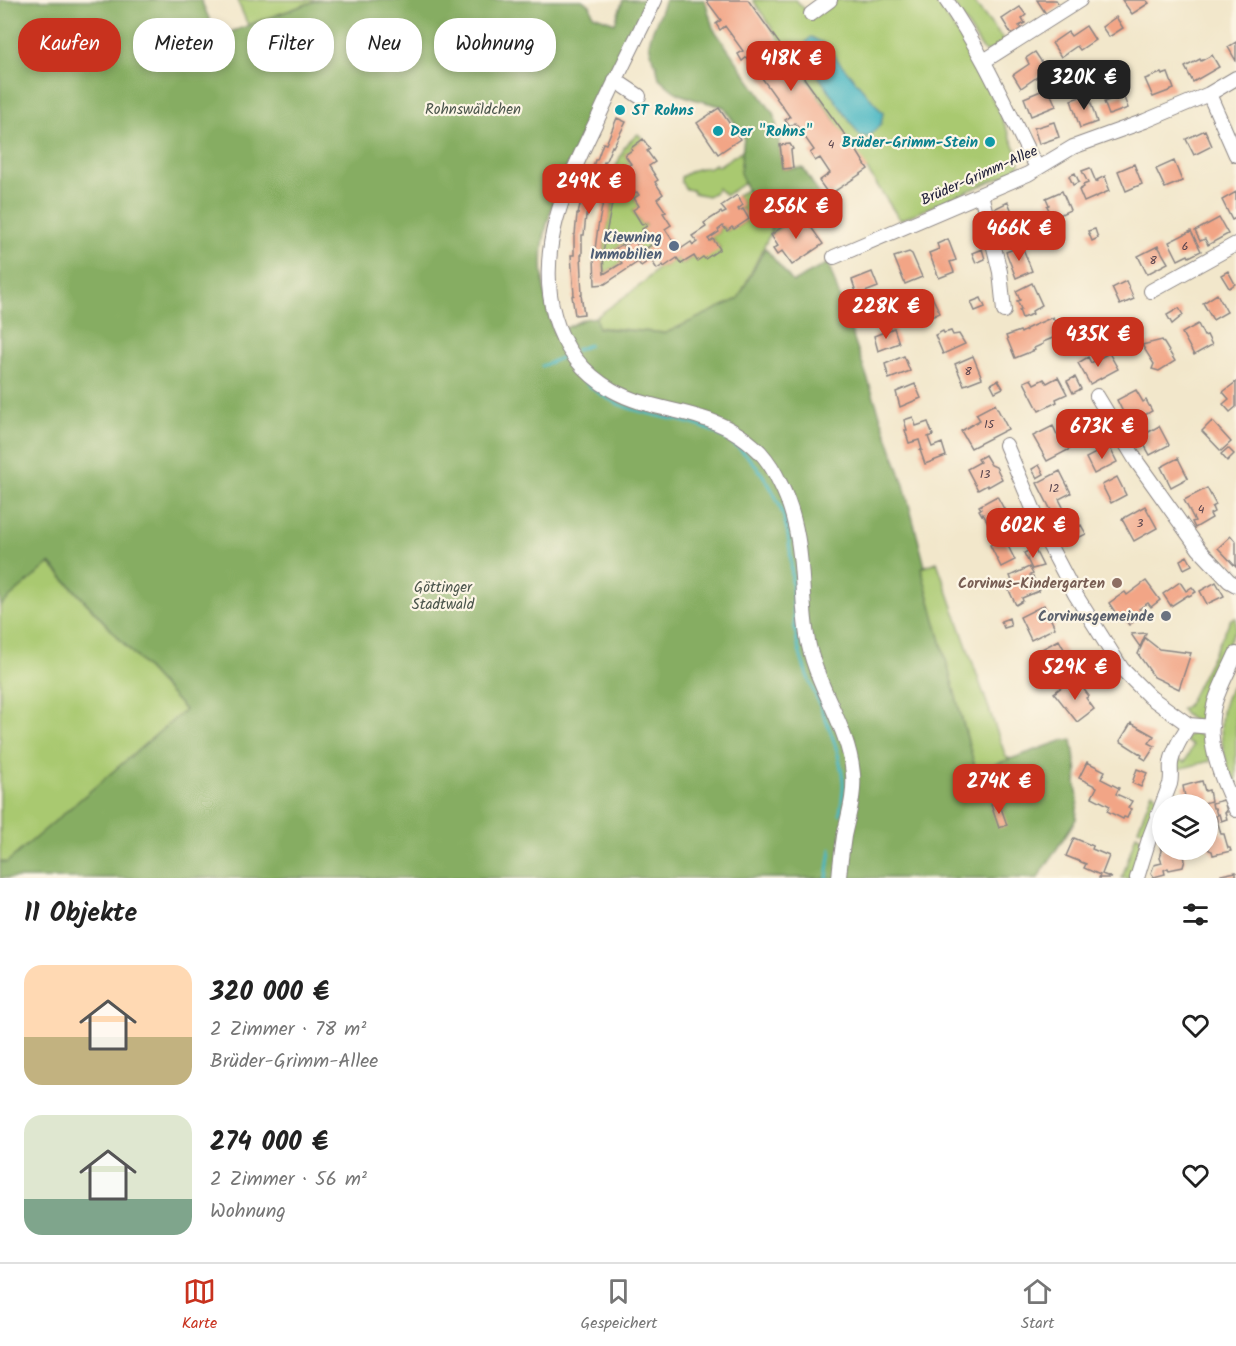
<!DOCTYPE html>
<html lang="de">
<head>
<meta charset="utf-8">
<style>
  :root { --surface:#fff; --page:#f2f2f2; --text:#222; --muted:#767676; --line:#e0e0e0; --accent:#c8321e }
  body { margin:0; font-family:Kalam,sans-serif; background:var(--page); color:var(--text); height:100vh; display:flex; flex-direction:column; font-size:22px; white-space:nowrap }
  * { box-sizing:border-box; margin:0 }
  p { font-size:20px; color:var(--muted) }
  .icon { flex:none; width:33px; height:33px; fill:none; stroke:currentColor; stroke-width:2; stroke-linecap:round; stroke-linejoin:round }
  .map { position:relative; height:878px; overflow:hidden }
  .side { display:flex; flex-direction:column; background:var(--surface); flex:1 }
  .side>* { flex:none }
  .banner { position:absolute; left:18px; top:18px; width:600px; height:54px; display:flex; gap:12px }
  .fabs { position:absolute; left:1152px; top:794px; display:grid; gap:12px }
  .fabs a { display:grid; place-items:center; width:66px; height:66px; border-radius:50%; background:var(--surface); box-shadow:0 3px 9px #0003; font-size:30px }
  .price { position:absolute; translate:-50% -51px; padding:0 14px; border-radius:12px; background:var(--accent); color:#fff; font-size:20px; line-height:39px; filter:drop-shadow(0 2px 3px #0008) }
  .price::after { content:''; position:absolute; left:50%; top:36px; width:18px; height:14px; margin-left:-9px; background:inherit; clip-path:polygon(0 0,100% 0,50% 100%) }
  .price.active { background:#222; color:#fff }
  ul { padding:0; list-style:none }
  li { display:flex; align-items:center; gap:18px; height:150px; padding:0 24px }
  li span { display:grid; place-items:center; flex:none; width:168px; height:120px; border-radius:18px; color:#555 }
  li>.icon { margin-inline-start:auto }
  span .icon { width:72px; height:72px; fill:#fffc; stroke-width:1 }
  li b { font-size:26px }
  h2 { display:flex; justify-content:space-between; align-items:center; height:72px; padding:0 24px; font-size:26px }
  .tag { padding:0 21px; border-radius:24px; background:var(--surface); box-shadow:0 3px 9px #0003; font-size:21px; line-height:54px }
  .tag.active { background:var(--accent); color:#fff }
  .menu { display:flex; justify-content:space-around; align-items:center; height:84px; border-top:2px solid var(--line); background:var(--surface); font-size:16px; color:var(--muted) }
  .menu a { display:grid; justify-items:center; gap:3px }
  .menu .active { color:var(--accent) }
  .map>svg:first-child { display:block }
  .green { fill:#a9c970; stroke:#667656; stroke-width:1.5 }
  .forest { fill:#86ad62; stroke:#54684e; stroke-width:1.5 }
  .water { fill:#49b7c3; stroke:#366c7f; stroke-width:1.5 }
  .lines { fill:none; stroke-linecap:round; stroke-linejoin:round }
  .stream { stroke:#49b7c3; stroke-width:3 }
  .building { fill:#f2a586 }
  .minor-casing { stroke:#8a8483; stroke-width:16 }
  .minor { stroke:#fff; stroke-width:14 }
  .culture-dot { fill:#0f9aa8; stroke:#fcf5e5; stroke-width:2 }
  .service-dot { fill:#5c6f8a; stroke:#fcf5e5; stroke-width:2 }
  .education-dot { fill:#8d6e63; stroke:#fcf5e5; stroke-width:2 }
  .worship-dot { fill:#6b7280; stroke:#fcf5e5; stroke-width:2 }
  .labels { text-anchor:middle; stroke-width:4.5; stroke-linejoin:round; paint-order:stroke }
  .number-label { font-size:12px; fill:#56434e }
  .park-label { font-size:15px; fill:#4a544b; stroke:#fcf5e5 }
  .culture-label { font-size:15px; font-weight:bold; fill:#0d838f; stroke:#fcf5e5; text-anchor:start }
  .street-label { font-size:15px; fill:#22223b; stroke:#fcf5e5 }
  .service-label { font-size:15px; font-weight:bold; fill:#4e5e75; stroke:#fcf5e5; text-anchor:end }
  .education-label { font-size:15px; font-weight:bold; fill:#785e54; stroke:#fcf5e5; text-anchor:end }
  .worship-label { font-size:15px; font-weight:bold; fill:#5b616d; stroke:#fcf5e5; text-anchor:end }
</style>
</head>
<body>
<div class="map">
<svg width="1236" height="878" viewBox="0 0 1236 878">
  <rect width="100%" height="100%" fill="#fcf5e5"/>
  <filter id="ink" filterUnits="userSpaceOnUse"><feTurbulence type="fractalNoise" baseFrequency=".0167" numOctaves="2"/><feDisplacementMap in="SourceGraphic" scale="12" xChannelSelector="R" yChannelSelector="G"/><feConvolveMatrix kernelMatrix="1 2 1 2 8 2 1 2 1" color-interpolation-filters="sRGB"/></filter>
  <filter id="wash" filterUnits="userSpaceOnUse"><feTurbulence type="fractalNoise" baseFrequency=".008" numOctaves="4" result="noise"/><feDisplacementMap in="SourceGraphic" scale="24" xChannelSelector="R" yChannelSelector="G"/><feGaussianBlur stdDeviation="1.35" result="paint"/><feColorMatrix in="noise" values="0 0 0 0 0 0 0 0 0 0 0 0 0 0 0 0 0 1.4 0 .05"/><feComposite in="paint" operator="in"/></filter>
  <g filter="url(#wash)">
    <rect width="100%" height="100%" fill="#f2e7cb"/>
    <path class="green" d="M237,0H318L248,25Z
      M753,0H796L812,17L835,0H934C970,46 995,103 1019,156C1021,162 1020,166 1015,171L900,220L801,69L799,48L795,43H787L783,45Z
      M951,0H972L1007,44L987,52L984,51Z
      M638,134L643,139L631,148L632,150L625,155L631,164L626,167L631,174L625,179L634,193L637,192L639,195L634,198L639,206L633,211L642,225L645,223L652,244L642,252L634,240L624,246L622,244L614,250L622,263L604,274C602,237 610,206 625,172L615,169L625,146Z
      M743,150L741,173L744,183L726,195L717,188L715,192L708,196L694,193L692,190L686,189L681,182V177L693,170L706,167L708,168L715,164L717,167Z
      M747,190L760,204L773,203L770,234L738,299L666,333L597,327L596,317L642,284L657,269L663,265L664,267L677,258L682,264L694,256L703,257L720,248L713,239L710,241L708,239L719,232L718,230L723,226L727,231L732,227L734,229L749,219L743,209L739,211L738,209L743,205L737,195Z
      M937,562L1006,757L1011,759L976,771L921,568Z
      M49,563L185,710L6,863L0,861V606Z
      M1236,618V629L1228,643L1233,646C1224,663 1214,680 1210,699C1209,705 1209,712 1204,717C1195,725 1186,717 1181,709L1187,706L1231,619Z
      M1236,680V789C1225,763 1215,730 1225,701C1227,694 1232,687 1236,680Z
      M1193,733L1198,734L1206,740L1210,761L1175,770L1177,759L1185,762L1193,745L1185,741L1190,734Z
      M1152,792L1159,798L1148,828L1142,830L1138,829Z
      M1136,835L1144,840L1131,878H1122Z"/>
    <path class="forest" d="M0,0H201L217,37L318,0H582L590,5L593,15L615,23L623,0H647L567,167C559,186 552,204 547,224C537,261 544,298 554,334L584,319L596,317L598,328L666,333L738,299L765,248L793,282L828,263L904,485L925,566L921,568L976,771L1064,740H1072L1077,772L1076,783L1078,801L1076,819L1038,878H0V861L6,863L185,710L50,563L0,606Z
      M665,0H705L713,28L775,116L783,169L803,168L824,202L801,213L771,235L773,203L760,204L747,190L740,173L744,137L724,107C709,102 692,101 678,93C671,90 665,83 659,78L656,63H654L649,44L651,35Z"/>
    <path class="water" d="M811,37L823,43L883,113L881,124L868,137L860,136L806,58V42Z"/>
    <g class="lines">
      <path class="stream" d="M576,350L589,345
        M542,366L567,355
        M579,377C590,387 602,396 616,403C653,420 697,417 731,442C754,459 774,487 783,515C796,555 789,600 797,641C807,690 839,732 843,782C844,793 841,804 840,814
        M827,878L831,849"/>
    </g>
    <g id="blocks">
      <path class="building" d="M706,0H748L858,153L868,169L829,195L819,181L830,173L820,158L815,161L810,153L814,150L795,123L790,127L785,120L790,117L747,57L742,61L738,54L743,51L725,26L720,30L716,24L721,20Z
        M1037,0H1056L1060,6L1046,14Z
        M1122,0H1146L1149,3L1132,14Z
        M1020,7L1026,15L1022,18L1025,23L1019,26L1021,28L1012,35L1002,19Z
        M1116,17L1123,28L1109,37L1102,27Z
        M1086,26L1095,40L1080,50L1077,46L1061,57L1052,43L1068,32L1071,36Z
        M1236,42V61L1228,47Z
        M1035,52L1047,70L1021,88L1013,75L1029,64L1026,58Z
        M1212,55L1219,67L1193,82L1185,67L1200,59L1201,61Z
        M1161,73L1162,75L1168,73L1174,89L1153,97L1145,79Z
        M1048,88L1056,106L1031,116L1024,98Z
        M1088,94L1097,122L1080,128L1071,100Z
        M1123,95L1128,108L1109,115L1104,102Z
        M719,108L740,139L718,154L697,123Z
        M617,118L626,122L613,147L612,146L605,163L604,162L598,179H597L592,196H591L587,216L586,215L584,235H582V255H581L582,275H581L582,295H581L584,314L575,315L572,296L574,295L571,255H574V235H575L577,214L578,215L582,194L583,195L588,177H590L595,160H597L603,143L606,144Z
        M1054,122L1059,137L1039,144L1034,128Z
        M1205,130L1212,146L1194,155L1186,139Z
        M643,139L650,149L647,151L655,162L649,166L658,180L655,182L663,194L657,199L666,212L663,213L671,225L665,229L679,250L691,242L693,245L697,242L692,236L706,227L704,223L721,212L722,214L726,212L721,206L737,195L743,205L738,209L739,211L743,209L749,219L734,229L732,227L727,231L723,226L718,230L719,232L708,239L710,241L713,239L720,249L705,259L703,257L697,261L694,256L681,264L677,258L664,267L663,265L657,269L653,263L655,262L653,258L641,266L638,262L605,284L595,285L594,257L598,227L603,202L615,169L625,172L613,199L607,229L603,254L604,274L622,263L614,250L622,244L624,246L634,240L642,252L652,244L642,229L647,226L645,223L642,225L633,210L639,206L634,198L639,195L637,192L634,193L624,179L631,174L626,167L631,164L625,155L632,150L631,148Z
        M790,144L793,149L791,150L793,168L783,169L780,145Z
        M1174,161L1182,181L1165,188L1156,169Z
        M1134,164L1142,184L1126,191L1118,171Z
        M1090,168L1096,182L1098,181L1097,180L1105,176L1108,185L1107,186L1109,191L1084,202L1079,190L1084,187L1083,185L1088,183L1082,171Z
        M1075,173L1079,182L1073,185L1069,176Z
        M1062,191L1070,210L1053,218L1047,206L1049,205L1046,198Z
        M1236,192V218L1232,220L1222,200Z
        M1008,202L1016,221L1027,215L1032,226L1009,237L1005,227L1002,228L994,209Z
        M801,213L823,244L792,265L782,251L777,255L773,249L778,246L771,235Z
        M1219,218L1228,234L1208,245L1205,239L1200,241L1195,231Z
        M1095,229L1098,238L1092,241L1088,231Z
        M1191,231L1201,251L1189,257L1188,255L1178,260L1169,242Z
        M948,239L956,260L950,262L954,272L939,278L929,253L939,249L937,244Z
        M1022,246L1032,271L1016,278L1006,252Z
        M1158,246L1168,263L1147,274L1138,256Z
        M982,249L985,259L976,263L972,253Z
        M909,252L912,254L922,277L905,284L894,257Z
        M1228,271L1235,284L1229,288L1221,275Z
        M872,272L878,287L857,295L852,280Z
        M1126,281L1134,299L1120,305L1112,288Z
        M1032,283L1042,305L1032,311L1033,314L1022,318L1019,310L1021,309L1017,301L1020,300L1016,291Z
        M1217,294L1227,312L1213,320L1203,303Z
        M931,295L940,313L925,320L917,302Z
        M981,298L985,307L975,311L971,302Z
        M882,300L888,315L867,323L863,308Z
        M1179,308L1183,315L1172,324L1167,315Z
        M1053,317L1060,335L1043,342V344L1034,348L1035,350L1015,358L1006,336L1020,331L1021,333L1026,330V329L1030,327Z
        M1135,323L1138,332L1126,337L1123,327Z
        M1198,324L1204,336L1207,335L1212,345L1194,355L1182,333Z
        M894,328L899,343L878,351L874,336Z
        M943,331L944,333L951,331L953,335L959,334L965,344L943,354L935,335Z
        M1162,340L1175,361L1159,371L1152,369L1154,364L1142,345Z
        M1109,353L1118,369L1090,384L1078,363L1088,357L1091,363Z
        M904,356L910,371L889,379L885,364Z
        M973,356L982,378L964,385L955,364Z
        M1058,377L1067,394L1056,399L1057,402L1039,411L1024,382L1031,379L1034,384L1044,379L1047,383Z
        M1075,377L1081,389L1073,393L1067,381Z
        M998,380L1003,388L995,392L991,384Z
        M1236,382V407L1230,412L1223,404L1229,399L1223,392Z
        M915,384L921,398L900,407L896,392Z
        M1136,390L1143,402L1146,400L1152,411L1129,424L1117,400Z
        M995,404L1008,429L971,448L961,431L980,420L976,414Z
        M913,417L916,426L928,422L933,435L928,437L932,447L942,443L946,456L925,464L920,450H922L919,440L909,443L905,430H907L904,420Z
        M1212,421L1231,442L1221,451L1202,431Z
        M1053,426L1060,441L1065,438L1070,449L1047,461L1033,436Z
        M1159,426L1169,445L1150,455L1140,437Z
        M1109,446L1117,462L1094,474L1086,458Z
        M1228,448L1234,454L1227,461L1221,454Z
        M985,455L991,465L996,467L1002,479L988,487L987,485L978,490L967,469L980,462L978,459Z
        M1178,458L1188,478L1171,487L1161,467Z
        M1039,465L1044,474L1037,478L1032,469Z
        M1060,471L1071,493L1059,499L1074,529L1081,525L1086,534L1066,544L1054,521L1056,520L1037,483Z
        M1117,477L1126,495L1111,503L1102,485Z
        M1207,488L1216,505L1212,507L1214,512L1210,514L1212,518L1195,528L1192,522L1195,521L1184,500Z
        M997,496L1010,520L991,528L983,514L982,515L979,510L981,509L979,506Z
        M1145,506L1157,528L1134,541L1122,519Z
        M1231,536L1236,542V567L1218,548Z
        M1004,538L1015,560L1001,567L990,545Z
        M1034,548L1043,566L1032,569L1024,553Z
        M1187,556L1192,565L1184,569L1180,560Z
        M1029,567L1033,574L1030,575L1031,578L1033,577L1039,591L1022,598L1023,601L1016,605L1006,584L1012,581L1010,576Z
        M1146,581L1160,600L1151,607L1148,603L1139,609L1143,615L1129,625L1123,617L1117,621L1114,617L1117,615L1109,603L1125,592L1127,595Z
        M1180,582L1186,591L1192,587L1196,592L1189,596L1188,595L1171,606L1163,594Z
        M1216,582L1224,596L1207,604L1200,591Z
        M1044,605L1055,628L1031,640L1020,617Z
        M1009,618L1011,626L1004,628L1001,621Z
        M1146,633L1140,647L1131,634Z
        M1145,638L1159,649L1191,653L1179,689L1154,677L1138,654Z
        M1059,640L1071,662L1048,674L1036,652Z
        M1095,655L1101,666L1092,670L1086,660Z
        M1071,680L1079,690L1082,687L1089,696L1086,698L1094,709L1077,722L1054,693Z
        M1131,723L1154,736L1149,743L1155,746L1146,760L1141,757L1142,755L1120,741Z
        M1087,762L1105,771L1101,779L1119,788L1116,794L1132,801L1128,808L1131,809L1127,818L1124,817L1123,819L1107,811L1110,806L1092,797L1097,787L1079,778Z
        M1137,769L1147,773L1141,787L1132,783Z
        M1202,781L1205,791L1209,790L1211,801L1201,804H1185L1184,798L1185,797L1183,786Z
        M1224,800L1227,812H1225L1227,819L1221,821L1219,814L1217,815L1215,808H1213L1212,803Z
        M999,802L1007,825L999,828L991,805Z
        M1216,816L1221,834H1224L1228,848H1230L1231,851L1213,855L1212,851L1209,850L1208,845V842H1210L1209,838H1208V818Z
        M1074,838L1093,846L1092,849L1109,856L1102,874L1112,878H1099L1100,875L1084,868L1086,864L1066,856Z
        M1162,840V849H1184L1185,853H1183L1185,860L1183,867L1169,870L1168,868L1164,870L1165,874L1154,877L1151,873L1154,865L1162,863L1160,858L1161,854H1160L1161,851L1160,845Z
        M1236,872V878H1222L1221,875Z"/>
    </g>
  </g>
  <g filter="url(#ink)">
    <use href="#blocks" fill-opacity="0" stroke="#8a8483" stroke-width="1.5"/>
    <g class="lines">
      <g class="minor-casing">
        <path id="minor" d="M655,0C636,39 616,78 598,118C582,151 566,184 556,220C539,285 550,354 612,390C640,406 672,408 702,418C723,424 744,436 760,452C768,461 775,472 780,483C798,518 801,556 803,594C804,612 805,629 809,646C819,691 849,728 853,774C855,796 848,816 844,836C842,850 840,864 839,878
          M946,0C980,48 1004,102 1030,155L1038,168
          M811,14L830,0
          M984,61L1080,0
          M615,80L639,96
          M1209,94L1236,155
          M981,194L1000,272L1004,311
          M834,257L1028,174L1073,147L1145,121L1209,94L1236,78
          M1151,291L1236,244
          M1097,396L1137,462L1199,549L1229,581L1236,585
          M1006,445L1046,539L1075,594L1122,669L1150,697L1189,725L1212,727
          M1236,654C1229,670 1220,686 1215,702C1204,739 1220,776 1236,810
          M1137,878L1150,836L1170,784C1172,777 1170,770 1171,763C1173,750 1182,736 1189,725"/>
      </g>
      <use href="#minor" class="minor"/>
    </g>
  </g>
  <g class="culture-dot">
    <circle cx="620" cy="110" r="6"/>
    <circle cx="718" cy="131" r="6"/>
    <circle cx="990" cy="142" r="6"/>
  </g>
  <circle class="service-dot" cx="674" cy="246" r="6"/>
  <circle class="education-dot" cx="1117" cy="583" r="6"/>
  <circle class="worship-dot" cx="1166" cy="616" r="6"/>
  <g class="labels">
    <g class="number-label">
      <text x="831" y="148">4</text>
      <text x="1185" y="250">6</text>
      <text x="1153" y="264">8</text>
      <text x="968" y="375">8</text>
      <text x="989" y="428">15</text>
      <text x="985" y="478">13</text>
      <text x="1054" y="492">12</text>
      <text x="1201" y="513">4</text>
      <text x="1140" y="527">3</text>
    </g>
    <g class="park-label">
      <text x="473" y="114">Rohnswäldchen</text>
      <text x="443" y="592">Göttinger<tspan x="443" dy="17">Stadtwald</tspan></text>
    </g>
    <g class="culture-label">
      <text x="632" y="115">ST Rohns</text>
      <text x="730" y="136">Der "Rohns"</text>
      <text x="978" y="147" text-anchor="end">Brüder-Grimm-Stein</text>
    </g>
    <g class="street-label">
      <text transform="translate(979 175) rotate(-24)" y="5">Brüder-Grimm-Allee</text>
    </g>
    <g class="service-label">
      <text x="662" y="242">Kiewning<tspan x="662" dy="17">Immobilien</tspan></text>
    </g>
    <g class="education-label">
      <text x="1105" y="588">Corvinus-Kindergarten</text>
    </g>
    <g class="worship-label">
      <text x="1154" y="621">Corvinusgemeinde</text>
    </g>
  </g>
</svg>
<div class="fabs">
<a><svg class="icon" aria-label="layers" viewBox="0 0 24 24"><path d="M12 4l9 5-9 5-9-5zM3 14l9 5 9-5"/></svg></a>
</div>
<b class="price" style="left:791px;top:92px">418K €</b>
<b class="price active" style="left:1084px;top:111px">320K €</b>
<b class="price" style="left:589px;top:215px">249K €</b>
<b class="price" style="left:796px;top:240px">256K €</b>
<b class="price" style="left:1019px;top:262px">466K €</b>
<b class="price" style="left:886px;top:340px">228K €</b>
<b class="price" style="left:1098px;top:368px">435K €</b>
<b class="price" style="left:1102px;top:460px">673K €</b>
<b class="price" style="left:1033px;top:559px">602K €</b>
<b class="price" style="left:1075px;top:701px">529K €</b>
<b class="price" style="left:999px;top:815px">274K €</b>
<div class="banner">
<a class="tag active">Kaufen</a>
<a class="tag">Mieten</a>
<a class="tag">Filter</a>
<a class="tag">Neu</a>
<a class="tag">Wohnung</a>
</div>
</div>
<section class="side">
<h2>11 Objekte<svg class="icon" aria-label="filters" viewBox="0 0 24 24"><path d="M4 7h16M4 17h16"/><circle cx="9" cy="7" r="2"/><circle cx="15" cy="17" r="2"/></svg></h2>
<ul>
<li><span style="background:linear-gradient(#ffd9b3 60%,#c2b280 0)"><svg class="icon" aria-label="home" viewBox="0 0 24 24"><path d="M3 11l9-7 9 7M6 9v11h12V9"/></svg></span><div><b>320 000 €</b><p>2 Zimmer · 78 m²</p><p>Brüder-Grimm-Allee</p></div><svg class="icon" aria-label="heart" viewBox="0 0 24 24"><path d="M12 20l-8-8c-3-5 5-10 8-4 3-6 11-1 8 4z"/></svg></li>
<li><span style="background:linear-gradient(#dfe7d0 70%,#7fa58c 0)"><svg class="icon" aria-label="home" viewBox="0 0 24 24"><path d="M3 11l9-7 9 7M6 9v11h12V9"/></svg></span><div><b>274 000 €</b><p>2 Zimmer · 56 m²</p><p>Wohnung</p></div><svg class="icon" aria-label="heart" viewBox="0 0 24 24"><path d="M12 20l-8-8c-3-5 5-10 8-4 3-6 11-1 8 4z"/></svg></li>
</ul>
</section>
<nav class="menu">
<a class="active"><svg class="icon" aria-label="map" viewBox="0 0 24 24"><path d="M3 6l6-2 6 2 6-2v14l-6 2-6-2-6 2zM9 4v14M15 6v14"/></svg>Karte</a>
<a><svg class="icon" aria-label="saved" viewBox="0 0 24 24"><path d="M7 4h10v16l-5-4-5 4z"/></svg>Gespeichert</a>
<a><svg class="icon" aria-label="home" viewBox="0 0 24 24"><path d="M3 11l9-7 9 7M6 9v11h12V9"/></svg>Start</a>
</nav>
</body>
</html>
